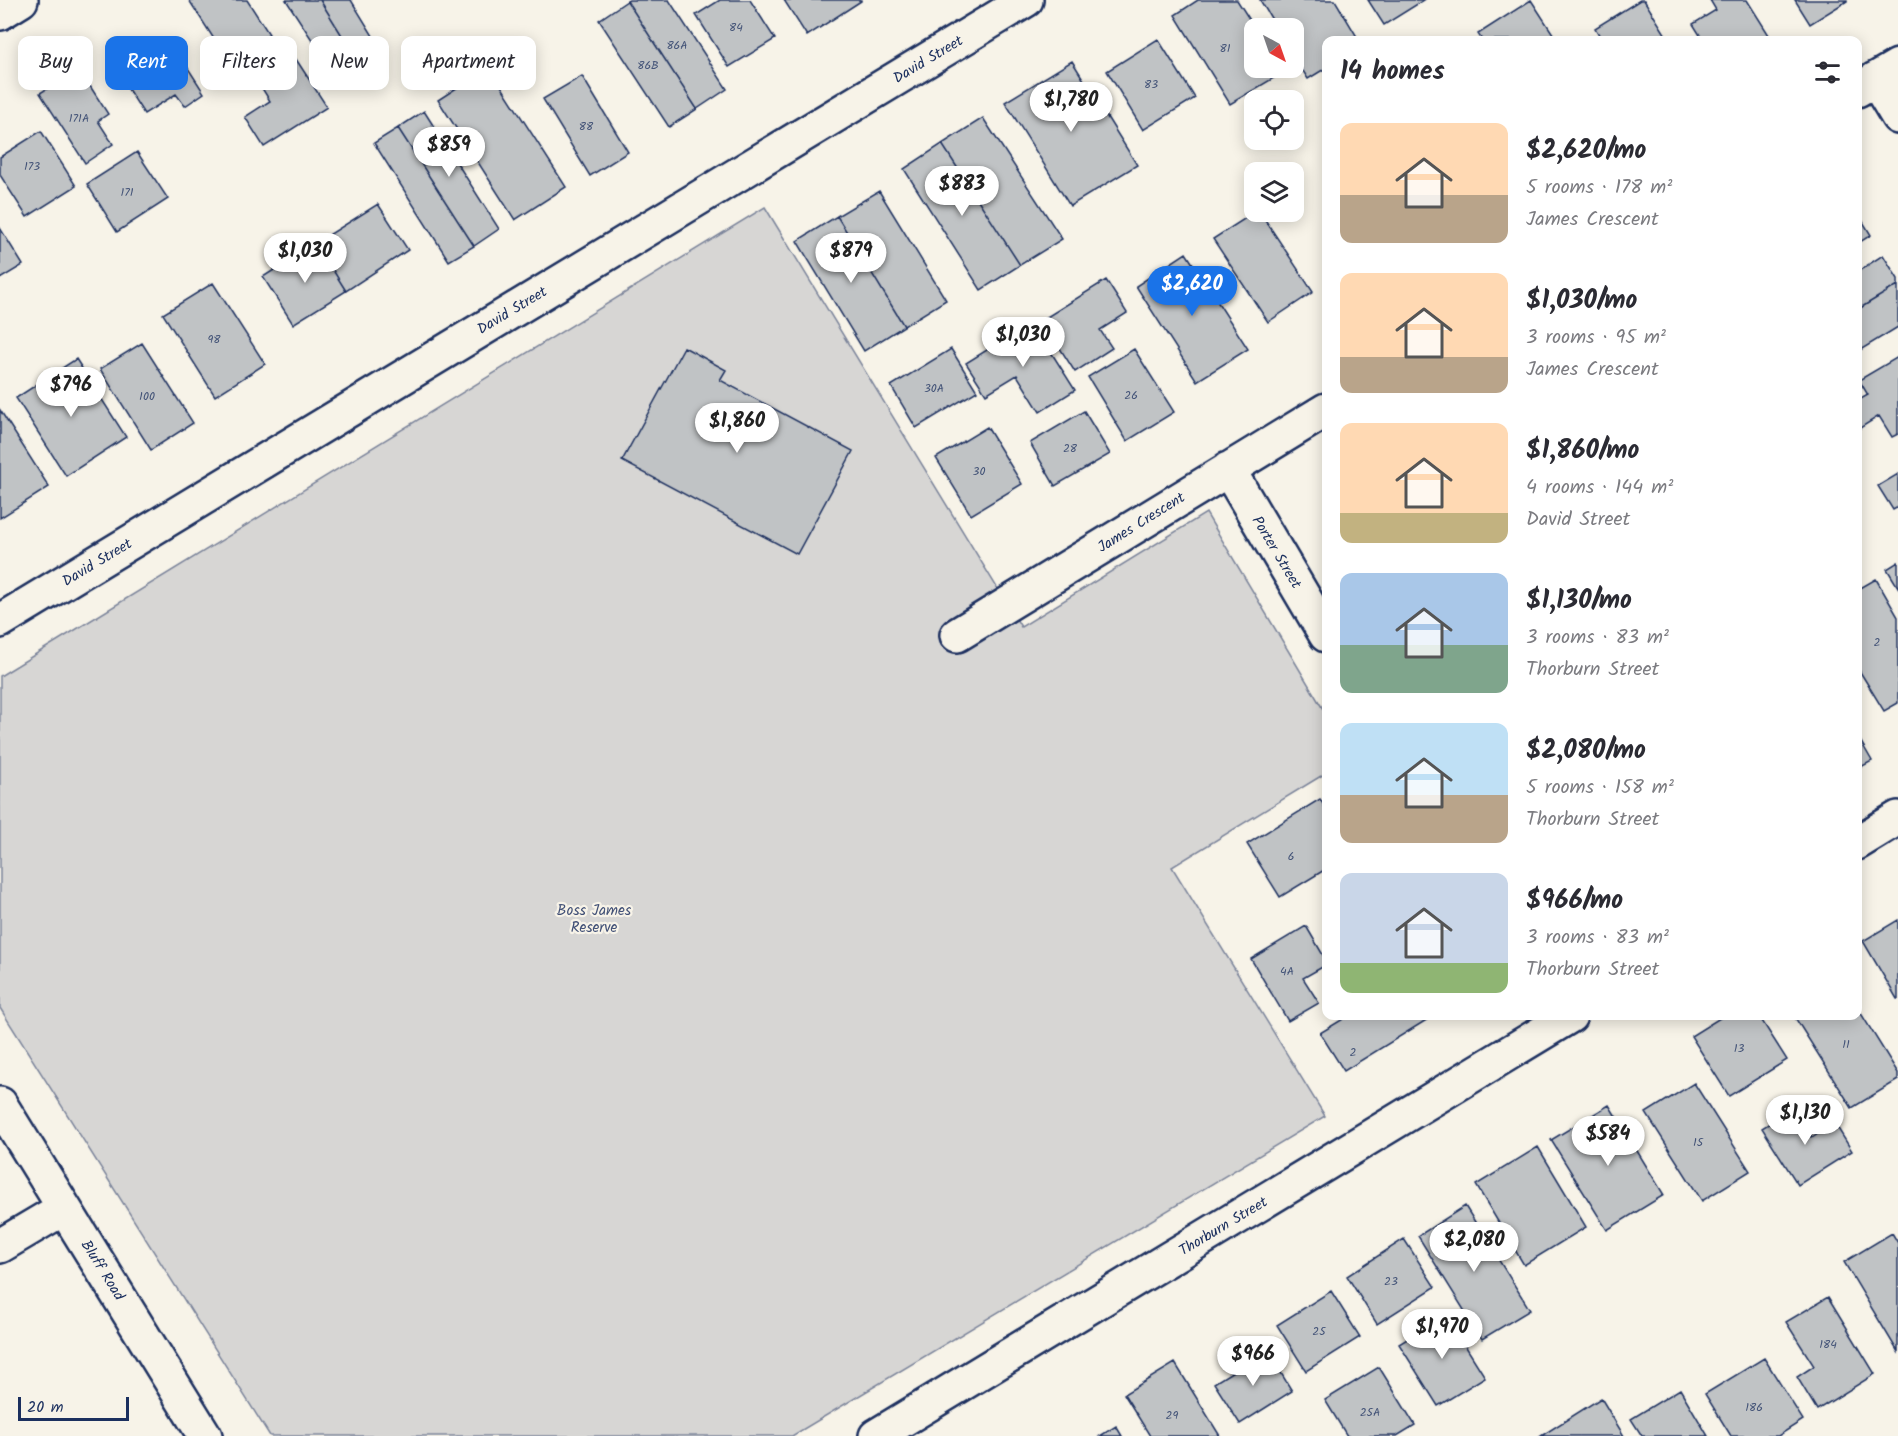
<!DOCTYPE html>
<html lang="en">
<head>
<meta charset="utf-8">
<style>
  :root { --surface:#fff; --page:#f2f2f3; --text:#2b2b33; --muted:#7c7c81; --accent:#1a73e8 }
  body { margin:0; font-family:Kalam,sans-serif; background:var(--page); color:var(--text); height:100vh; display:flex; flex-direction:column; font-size:22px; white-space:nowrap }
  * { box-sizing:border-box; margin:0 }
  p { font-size:20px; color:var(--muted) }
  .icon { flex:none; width:33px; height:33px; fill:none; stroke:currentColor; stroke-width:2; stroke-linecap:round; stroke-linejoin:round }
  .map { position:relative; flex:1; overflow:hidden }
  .panel { position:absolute; left:1322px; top:36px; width:540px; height:984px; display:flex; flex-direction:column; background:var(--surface); border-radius:12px; box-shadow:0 3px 15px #0003 }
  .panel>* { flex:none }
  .hud { position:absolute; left:18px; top:36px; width:570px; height:54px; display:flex; gap:12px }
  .needle { width:39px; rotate:140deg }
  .buttons { position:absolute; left:1244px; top:18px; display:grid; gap:12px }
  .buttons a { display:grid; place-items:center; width:60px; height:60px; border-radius:12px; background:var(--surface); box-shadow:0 3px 15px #0003; font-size:30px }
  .scale { position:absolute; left:18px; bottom:15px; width:111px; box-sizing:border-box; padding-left:6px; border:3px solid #1b2f5e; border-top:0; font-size:16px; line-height:21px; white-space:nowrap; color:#1b2f5e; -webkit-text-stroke:4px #f7f3e8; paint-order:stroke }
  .price { position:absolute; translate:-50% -51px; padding:0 14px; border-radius:21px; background:#fff; color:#222; font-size:20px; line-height:39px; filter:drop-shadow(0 2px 3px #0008) }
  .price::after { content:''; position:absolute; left:50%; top:36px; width:18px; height:14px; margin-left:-9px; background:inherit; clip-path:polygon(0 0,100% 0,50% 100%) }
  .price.current { background:var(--accent); color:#fff }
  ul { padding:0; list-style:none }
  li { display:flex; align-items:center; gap:18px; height:150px; padding:0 18px }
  li span { display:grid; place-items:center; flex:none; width:168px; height:120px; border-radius:12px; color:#555 }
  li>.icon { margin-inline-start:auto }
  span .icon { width:72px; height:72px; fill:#fffc; stroke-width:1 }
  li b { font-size:26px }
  h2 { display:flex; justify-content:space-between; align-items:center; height:72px; padding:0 18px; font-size:26px }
  .tag { padding:0 21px; border-radius:12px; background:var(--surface); box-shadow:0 3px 15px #0003; font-size:21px; line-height:54px }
  .tag.current { background:var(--accent); color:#fff }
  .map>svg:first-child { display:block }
  .green { fill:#d7d6d4; stroke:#798299; stroke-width:1.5 }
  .building { fill:#c0c3c5; stroke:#1b2f5e; stroke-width:1.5 }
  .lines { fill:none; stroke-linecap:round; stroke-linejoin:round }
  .street-casing { stroke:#1b2f5e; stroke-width:38 }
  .secondary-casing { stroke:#1b2f5e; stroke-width:38 }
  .street { stroke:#f7f3e8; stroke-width:33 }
  .secondary { stroke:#f7f3e8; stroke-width:33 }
  .labels { text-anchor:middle; stroke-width:4.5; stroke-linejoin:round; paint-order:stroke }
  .number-label { font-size:12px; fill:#445478 }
  .street-label { font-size:15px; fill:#1b2f5e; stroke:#f7f3e8 }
  .park-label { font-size:15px; fill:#415076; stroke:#f7f3e8 }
</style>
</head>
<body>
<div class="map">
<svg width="1898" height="1436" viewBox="0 0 1898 1436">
  <rect width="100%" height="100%" fill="#f7f3e8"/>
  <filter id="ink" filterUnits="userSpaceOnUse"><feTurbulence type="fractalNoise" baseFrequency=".0167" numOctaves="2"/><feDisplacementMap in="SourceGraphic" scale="12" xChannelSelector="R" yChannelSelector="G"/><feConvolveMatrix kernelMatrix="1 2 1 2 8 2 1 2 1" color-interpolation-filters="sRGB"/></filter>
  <g filter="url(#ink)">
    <path class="green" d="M765,207L1021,627L1206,513L1326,714V773L1172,867L1325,1116L792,1436H270L0,1008V676Z"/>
    <path class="building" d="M189,0H247L269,34L228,61Z
      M286,0H320L356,58L333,72Z
      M320,0H351L378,44L356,58Z
      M629,0H669L727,89L697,109L627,1Z
      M720,0H750L775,39L729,67L696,15Z
      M784,0H861V1L807,36Z
      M1198,0H1237L1255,28L1254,68H1279L1282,73L1230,104L1175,15Z
      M1260,0H1335L1359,40H1326V68L1308,79L1293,55V28H1277Z
      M1368,0H1424L1384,25Z
      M1531,0L1557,40H1482L1478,34Z
      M1640,0H1644L1669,40H1602L1595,28Z
      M1710,0H1747L1769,35L1761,40H1703L1693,24L1716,10Z
      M1795,0H1847V1L1810,24Z
      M627,1L697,109L669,127L599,20Z
      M1158,39L1195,98L1143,130L1107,71Z
      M136,40L146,56L170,40L204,93L185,106L176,94L144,114L108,58Z
      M292,53L327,107L264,147L245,117L270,101L255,77Z
      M1072,61L1137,165L1070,206L1005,102Z
      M489,67L566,187L515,220L438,100Z
      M79,69L108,114L98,121L113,144L85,163L40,93Z
      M582,76L628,152L590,176L543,99Z
      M424,111L499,229L474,246L398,128Z
      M983,118L1062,239L1020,265L942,144Z
      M398,128L474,246L449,261L374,143Z
      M41,131L76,186L27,217L0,175V157Z
      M942,144L1020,265L981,290L904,169Z
      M137,152L168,199L117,232L87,184Z
      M879,191L946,300L904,326L837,216Z
      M378,204L408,250L346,291L316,243Z
      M1255,212H1260L1313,292L1268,322L1213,239Z
      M1857,212L1871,235L1857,244Z
      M837,216L904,326L864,351L797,241Z
      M0,228L23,265L0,279Z
      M316,243L346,291L293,324L263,277Z
      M1186,253L1248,349L1197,381L1136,286Z
      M1883,255L1898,279V285L1857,310V272Z
      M1106,280L1127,313L1100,330L1112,348L1075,372L1042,320Z
      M213,283L265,364L215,396L163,314Z
      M1898,285V327L1857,352V310Z
      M1032,322L1075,390L1040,412L1017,375L986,394L966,363Z
      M142,343L193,423L151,450L100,369Z
      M684,347L726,370L720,380L853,451L797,554L622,461Z
      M951,349L977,391L916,428L891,386Z
      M1134,349L1174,412L1127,441L1088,377Z
      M1898,357V434L1892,437L1879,416L1857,430V401L1868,395L1859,380Z
      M76,359L126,437L66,476L16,398Z
      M0,410L49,487L0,518Z
      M1084,411L1110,454L1055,486L1030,443Z
      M987,427L1022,484L971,515L936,458Z
      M1898,474V507L1893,510L1878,486Z
      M1898,562V587L1887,569Z
      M1876,579L1898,617V703L1884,711L1857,667V590Z
      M1857,735L1872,761L1857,769Z
      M1320,799L1326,809V869L1280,897L1247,844Z
      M1898,920V999H1897L1863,941Z
      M1306,926L1326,960V965L1303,978L1319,1003L1288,1021L1251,959Z
      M1857,1007L1898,1073V1080L1852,1108L1794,1016H1857Z
      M1348,1016H1433L1344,1071L1320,1033Z
      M1723,1016H1759L1787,1060L1729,1096L1691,1036Z
      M1694,1083L1750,1171L1702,1201L1646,1113Z
      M1609,1105L1664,1195L1607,1230L1551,1140Z
      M1794,1108L1812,1137L1834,1122L1852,1151L1798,1185L1762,1128Z
      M1538,1147L1586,1227L1524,1265L1476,1185Z
      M1465,1206L1530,1310L1482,1339L1418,1236Z
      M1892,1233L1898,1243V1352L1844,1262Z
      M1404,1239L1435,1287L1377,1324L1347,1276Z
      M1331,1291L1360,1337L1306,1371L1277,1325Z
      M1828,1297L1875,1374L1817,1410L1797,1377L1814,1366L1786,1322Z
      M1446,1315L1485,1377L1438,1406L1399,1344Z
      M1267,1350L1292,1391L1240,1424L1214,1383Z
      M1764,1358L1803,1420L1778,1436H1731L1705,1394Z
      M1175,1363L1220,1436H1150L1124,1394Z
      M1379,1367L1415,1425L1397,1436H1347L1325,1400Z
      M1680,1389L1708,1436H1642L1631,1419Z
      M1601,1398L1624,1436H1541Z
      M1116,1426L1122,1436H1100Z"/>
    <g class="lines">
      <g class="street-casing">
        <path id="street" d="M0,13L21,0
          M1875,79L1898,117
          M1857,90L1898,66
          M1228,469L1326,635
          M0,621L1026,0
          M957,635L1326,410
          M1857,843L1898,818
          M876,1436L1570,1016"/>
      </g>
      <g class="secondary-casing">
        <path id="secondary" d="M0,1104L205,1436
          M0,1246L64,1208"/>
      </g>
      <use href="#street" class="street"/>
      <use href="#secondary" class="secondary"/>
    </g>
  </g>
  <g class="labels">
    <g class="number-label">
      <text x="736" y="31">84</text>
      <text x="677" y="49">86A</text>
      <text x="1225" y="52">81</text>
      <text x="648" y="69">86B</text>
      <text x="1151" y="88">83</text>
      <text x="79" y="122">171A</text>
      <text x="586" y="130">88</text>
      <text x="32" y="170">173</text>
      <text x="127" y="196">171</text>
      <text x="214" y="343">98</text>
      <text x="934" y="392">30A</text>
      <text x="1131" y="399">26</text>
      <text x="147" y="400">100</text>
      <text x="1070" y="452">28</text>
      <text x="979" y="475">30</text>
      <text x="1877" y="646">2</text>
      <text x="1291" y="860">6</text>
      <text x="1287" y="975">4A</text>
      <text x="1846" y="1048">11</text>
      <text x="1739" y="1052">13</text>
      <text x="1353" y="1056">2</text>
      <text x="1698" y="1146">15</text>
      <text x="1391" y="1285">23</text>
      <text x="1319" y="1335">25</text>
      <text x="1828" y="1348">184</text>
      <text x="1754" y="1411">186</text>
      <text x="1370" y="1416">25A</text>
      <text x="1172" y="1419">29</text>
    </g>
    <g class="street-label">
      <text transform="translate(928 59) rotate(-31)" y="5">David Street</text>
      <text transform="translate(512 310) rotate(-31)" y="5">David Street</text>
      <text transform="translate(1141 522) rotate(-32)" y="5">James Crescent</text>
      <text transform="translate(1277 552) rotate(59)" y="5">Porter Street</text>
      <text transform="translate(97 562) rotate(-31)" y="5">David Street</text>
      <text transform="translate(1223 1226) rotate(-31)" y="5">Thorburn Street</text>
      <text transform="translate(103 1270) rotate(58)" y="5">Bluff Road</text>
    </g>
    <g class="park-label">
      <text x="594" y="915">Boss James<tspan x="594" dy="17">Reserve</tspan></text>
    </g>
  </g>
</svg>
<div class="buttons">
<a><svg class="needle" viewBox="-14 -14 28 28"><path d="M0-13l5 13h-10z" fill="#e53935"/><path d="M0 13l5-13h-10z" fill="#7c7c81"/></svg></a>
<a><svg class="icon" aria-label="locate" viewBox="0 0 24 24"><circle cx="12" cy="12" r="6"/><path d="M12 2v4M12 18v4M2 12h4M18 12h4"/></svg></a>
<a><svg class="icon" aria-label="layers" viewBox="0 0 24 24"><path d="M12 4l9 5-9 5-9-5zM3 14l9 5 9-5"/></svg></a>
</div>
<div class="scale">20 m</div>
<b class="price" style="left:1071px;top:133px">$1,780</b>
<b class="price" style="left:449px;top:178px">$859</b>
<b class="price" style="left:962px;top:217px">$883</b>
<b class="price" style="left:305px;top:284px">$1,030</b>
<b class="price" style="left:851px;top:284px">$879</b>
<b class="price current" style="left:1192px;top:317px">$2,620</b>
<b class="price" style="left:1023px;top:368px">$1,030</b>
<b class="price" style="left:71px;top:418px">$796</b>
<b class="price" style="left:737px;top:454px">$1,860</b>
<b class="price" style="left:1805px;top:1146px">$1,130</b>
<b class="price" style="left:1608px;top:1167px">$584</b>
<b class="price" style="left:1474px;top:1273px">$2,080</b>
<b class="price" style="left:1442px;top:1360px">$1,970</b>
<b class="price" style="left:1253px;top:1387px">$966</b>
<div class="hud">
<a class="tag">Buy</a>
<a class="tag current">Rent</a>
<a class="tag">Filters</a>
<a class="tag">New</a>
<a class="tag">Apartment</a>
</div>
<section class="panel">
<h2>14 homes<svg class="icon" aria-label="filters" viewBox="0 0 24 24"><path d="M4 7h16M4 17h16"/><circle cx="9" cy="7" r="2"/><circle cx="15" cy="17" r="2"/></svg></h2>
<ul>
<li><span style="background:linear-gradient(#ffd9b3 60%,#b9a48a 0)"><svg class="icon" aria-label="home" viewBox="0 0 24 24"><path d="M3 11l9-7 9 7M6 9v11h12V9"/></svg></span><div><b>$2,620/mo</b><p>5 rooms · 178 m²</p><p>James Crescent</p></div></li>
<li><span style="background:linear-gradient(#ffd9b3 70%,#b9a48a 0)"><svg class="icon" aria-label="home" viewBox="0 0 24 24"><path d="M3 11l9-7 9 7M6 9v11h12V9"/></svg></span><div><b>$1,030/mo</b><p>3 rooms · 95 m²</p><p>James Crescent</p></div></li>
<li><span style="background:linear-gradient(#ffd9b3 75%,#c2b280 0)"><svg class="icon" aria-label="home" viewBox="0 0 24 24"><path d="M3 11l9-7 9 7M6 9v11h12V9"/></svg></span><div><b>$1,860/mo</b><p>4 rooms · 144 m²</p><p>David Street</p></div></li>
<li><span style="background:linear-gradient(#a9c7e8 60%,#7fa58c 0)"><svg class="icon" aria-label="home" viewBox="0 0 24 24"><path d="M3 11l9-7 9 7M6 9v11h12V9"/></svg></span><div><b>$1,130/mo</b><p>3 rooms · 83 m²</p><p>Thorburn Street</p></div></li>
<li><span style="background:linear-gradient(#bfe0f5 60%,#b9a48a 0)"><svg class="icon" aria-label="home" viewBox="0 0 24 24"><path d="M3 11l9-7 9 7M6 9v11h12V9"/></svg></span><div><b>$2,080/mo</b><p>5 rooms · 158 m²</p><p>Thorburn Street</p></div></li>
<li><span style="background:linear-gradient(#c9d6e8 75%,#8fb573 0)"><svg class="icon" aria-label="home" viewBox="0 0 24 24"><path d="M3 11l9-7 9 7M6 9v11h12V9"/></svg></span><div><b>$966/mo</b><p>3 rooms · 83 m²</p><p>Thorburn Street</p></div></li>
</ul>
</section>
</div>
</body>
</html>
